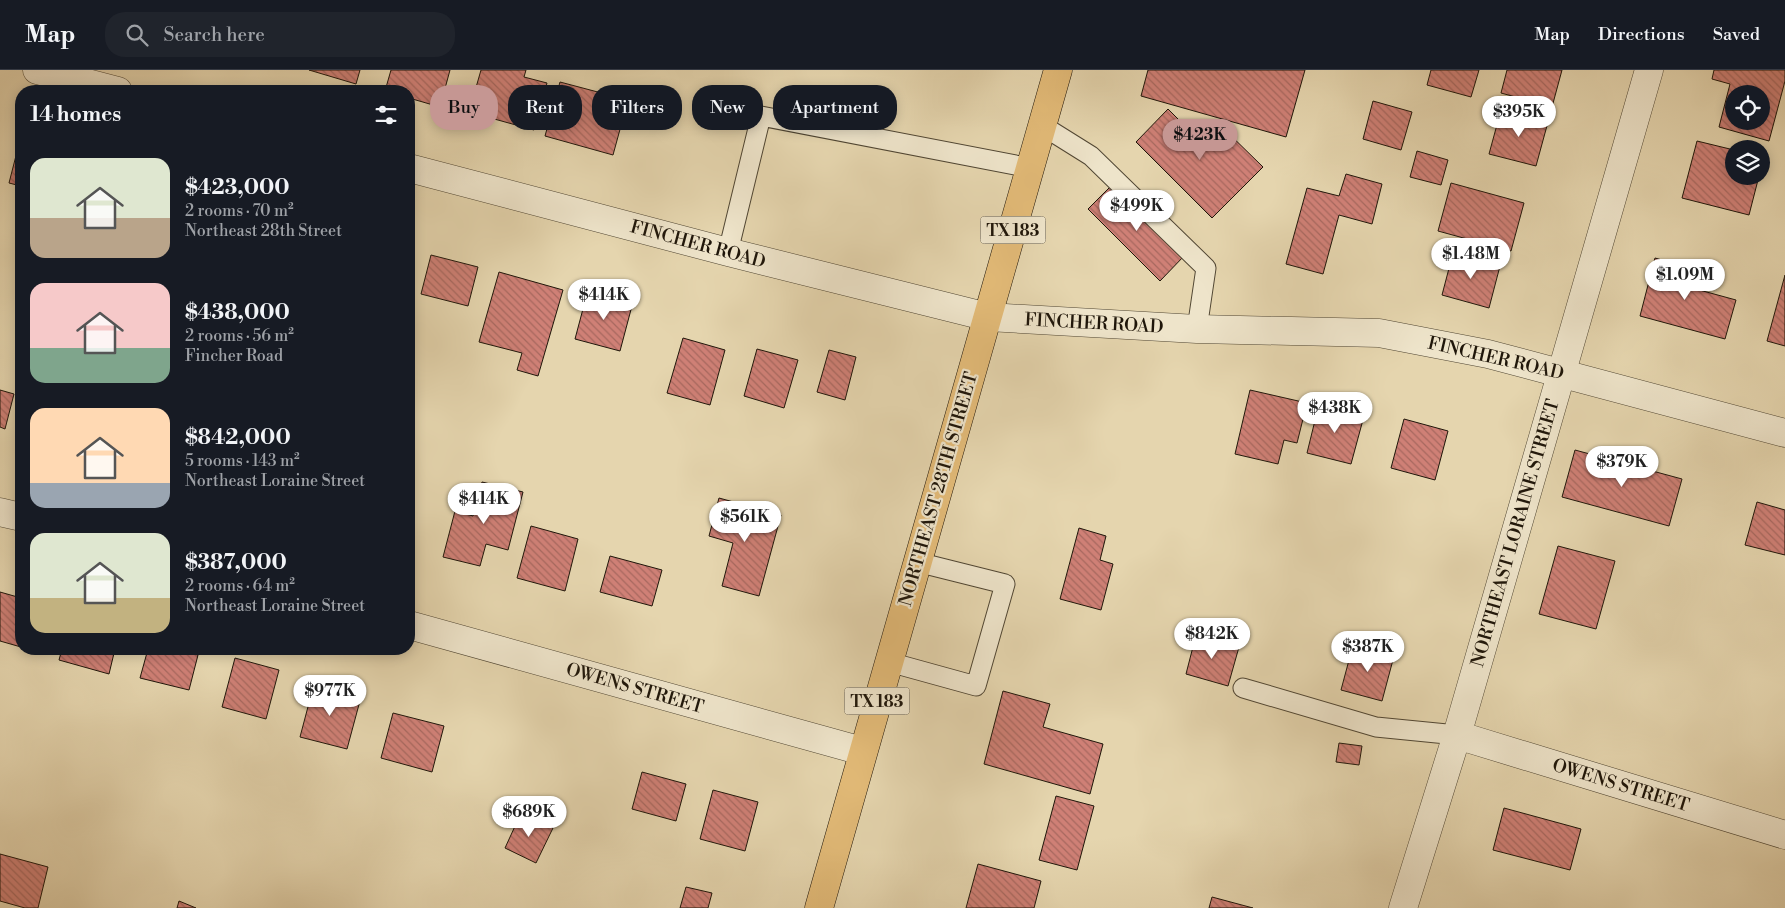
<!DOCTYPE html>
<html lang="en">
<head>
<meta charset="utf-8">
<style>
  :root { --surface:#171b24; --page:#20242c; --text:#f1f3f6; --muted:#9ea1a6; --line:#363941; --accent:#c59692 }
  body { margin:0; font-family:"Libre Bodoni",serif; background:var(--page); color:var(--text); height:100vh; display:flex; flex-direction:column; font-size:19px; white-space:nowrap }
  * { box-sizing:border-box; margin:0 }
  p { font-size:16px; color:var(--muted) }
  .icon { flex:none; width:28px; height:28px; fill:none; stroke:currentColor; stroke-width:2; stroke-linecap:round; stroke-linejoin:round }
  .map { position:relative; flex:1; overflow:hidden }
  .panel { position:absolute; left:15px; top:15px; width:400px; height:570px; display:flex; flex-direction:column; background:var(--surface); border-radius:20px; box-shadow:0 2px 12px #0003 }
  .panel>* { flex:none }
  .hud { position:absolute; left:430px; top:15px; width:475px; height:45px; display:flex; gap:10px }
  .buttons { position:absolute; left:1725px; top:15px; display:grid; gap:10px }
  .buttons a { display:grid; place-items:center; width:45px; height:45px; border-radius:50%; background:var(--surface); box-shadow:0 2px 12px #0003; font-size:25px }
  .price { position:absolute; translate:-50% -42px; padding:0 11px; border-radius:18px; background:#fff; color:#222; font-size:16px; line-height:32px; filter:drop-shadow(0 1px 2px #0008) }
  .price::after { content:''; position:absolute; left:50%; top:30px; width:15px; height:11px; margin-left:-8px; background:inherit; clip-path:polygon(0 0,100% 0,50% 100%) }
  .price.selected { background:var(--accent); color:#111 }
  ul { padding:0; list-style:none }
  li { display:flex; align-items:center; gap:15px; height:125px; padding:0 15px }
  li span { display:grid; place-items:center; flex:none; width:140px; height:100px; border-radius:15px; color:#555 }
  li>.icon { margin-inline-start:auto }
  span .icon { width:60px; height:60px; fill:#fffc; stroke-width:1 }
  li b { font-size:21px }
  h2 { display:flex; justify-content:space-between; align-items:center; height:60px; padding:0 15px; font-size:21px }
  .tag { padding:0 18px; border-radius:20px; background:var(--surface); box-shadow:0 2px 12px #0003; font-size:18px; line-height:45px }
  .tag.selected { background:var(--accent); color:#111 }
  header { display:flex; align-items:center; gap:30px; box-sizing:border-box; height:70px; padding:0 25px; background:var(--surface); border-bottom:1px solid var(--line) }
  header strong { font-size:24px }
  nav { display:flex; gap:28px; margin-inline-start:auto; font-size:18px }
  .search { width:350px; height:45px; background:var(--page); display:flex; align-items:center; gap:12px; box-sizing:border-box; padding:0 18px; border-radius:20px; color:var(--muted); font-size:19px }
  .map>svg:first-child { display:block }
  .building { fill:url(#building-back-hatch); stroke:#1f160a; fill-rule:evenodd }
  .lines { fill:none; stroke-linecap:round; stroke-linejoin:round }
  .service-casing { stroke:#504633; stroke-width:21 }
  .minor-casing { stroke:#504633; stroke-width:29 }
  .tertiary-casing { stroke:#504633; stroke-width:29 }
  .primary-casing { stroke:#1f160a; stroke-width:29 }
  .service { stroke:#eee4ca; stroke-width:19 }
  .minor { stroke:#eee4ca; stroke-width:28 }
  .tertiary { stroke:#eee4ca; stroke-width:28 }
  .primary { stroke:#e2ba77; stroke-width:28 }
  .labels { text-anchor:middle; stroke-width:4.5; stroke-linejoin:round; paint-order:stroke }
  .shield { fill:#eee4ca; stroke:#5d5444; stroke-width:1 }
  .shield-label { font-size:16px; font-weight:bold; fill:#1f160a }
  .street-label { font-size:18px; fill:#1f160a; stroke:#eee4ca }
</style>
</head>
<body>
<header>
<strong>Map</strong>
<div class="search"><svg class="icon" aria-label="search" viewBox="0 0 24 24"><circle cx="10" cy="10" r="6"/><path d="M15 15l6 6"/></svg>Search here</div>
<nav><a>Map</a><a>Directions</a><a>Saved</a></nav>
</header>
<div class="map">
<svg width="1785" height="838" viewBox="0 0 1785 838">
  <defs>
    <pattern id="building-back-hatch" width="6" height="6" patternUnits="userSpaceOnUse" patternTransform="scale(1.25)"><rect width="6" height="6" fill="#cf8076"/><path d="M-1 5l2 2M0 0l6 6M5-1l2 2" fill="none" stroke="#a7685f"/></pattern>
  </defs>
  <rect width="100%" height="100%" fill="#e5d5ae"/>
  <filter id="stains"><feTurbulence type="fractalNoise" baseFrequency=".004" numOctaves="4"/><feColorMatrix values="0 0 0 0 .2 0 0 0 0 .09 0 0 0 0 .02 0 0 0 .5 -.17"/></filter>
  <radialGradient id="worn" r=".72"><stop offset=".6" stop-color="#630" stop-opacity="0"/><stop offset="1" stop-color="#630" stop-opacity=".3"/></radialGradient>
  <path class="building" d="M309,0H360L356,14Z
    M391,0H450L440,37L409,28V21H385Z
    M481,0H526L524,7L547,13L534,60L469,42Z
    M1148,0H1305L1286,67L1141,26Z
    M1431,0H1479L1471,27L1427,15Z
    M1507,0H1562L1552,37L1501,23Z
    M1714,0H1785V11L1769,71L1719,57L1730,14L1712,9ZM1734,24H1761V51H1734Z
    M560,12L628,30L613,85L545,66Z
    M1373,31L1412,42L1401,80L1363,69Z
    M1168,39L1199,70L1217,52L1263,97L1212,148L1136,72Z
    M1501,40L1548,52L1536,96L1489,84Z
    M20,70L21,71V116L9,113Z
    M1697,71L1734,80V106H1759L1749,145L1682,128Z
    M1417,81L1448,90L1441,115L1410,107Z
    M1346,104L1382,114L1372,154L1339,145L1323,204L1286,194L1307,118L1339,126Z
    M1451,113L1524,133L1511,181L1438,161Z
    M1113,114L1185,185L1160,211L1088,139Z
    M1453,183L1500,196L1489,238L1442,225Z
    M431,185L478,197L468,236L421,224Z
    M1655,188L1697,200L1692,218L1736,230L1725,269L1640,246Z
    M499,202L563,220L538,306L517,300L522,283L479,272Z
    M1785,205V276L1767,271Z
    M588,220L633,232L620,281L575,269Z
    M683,268L725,280L710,335L667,323Z
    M757,279L798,290L784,338L744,326Z
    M829,280L856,287L845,330L817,322Z
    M0,320L14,324L5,359L0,357Z
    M1250,320L1307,333L1297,373L1284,370L1278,394L1235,384Z
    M1319,334L1364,346L1351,394L1307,383Z
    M1404,349L1448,361L1435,410L1391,398Z
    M1575,380L1682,409L1669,456L1562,427Z
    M482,412L523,422L508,480L486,474L480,496L443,487L455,441L473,446Z
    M719,428L781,445L759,526L722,516L733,473L709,466Z
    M1757,432L1785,440V485L1745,475Z
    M531,456L578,469L565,521L517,508Z
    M1079,458L1106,466L1100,490L1113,494L1101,540L1060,529Z
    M1558,476L1615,491L1596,559L1539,544Z
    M610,486L662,500L652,536L600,522Z
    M0,522L21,528V577L0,571Z
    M1196,565L1239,577L1228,616L1186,604Z
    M1353,575L1394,586L1382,631L1341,620Z
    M62,579H115L109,604L59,590Z
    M148,579H174L198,585L189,620L140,608Z
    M235,588L279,600L266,649L222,637Z
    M314,614L361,627L347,679L300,667Z
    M1003,621L1050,634L1043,657L1103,674L1090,724L984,694Z
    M393,643L444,656L432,702L381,688Z
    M1339,673L1362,676L1359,695L1336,692Z
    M642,702L686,714L676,751L632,739Z
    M713,720L758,732L745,781L700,769Z
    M1056,726L1094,736L1077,800L1039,790Z
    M1504,738L1581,759L1570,800L1493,780Z
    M521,743L553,758L536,793L505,778Z
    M0,784L48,797L38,838H25L0,831Z
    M978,794L1041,811L1034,838H966Z
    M686,817L712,823L708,838H680Z
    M1212,827L1253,838H1209Z
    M179,831L196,838H177Z"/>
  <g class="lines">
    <g class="service-casing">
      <path id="service" d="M1043,56L1091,86L1206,198L1197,259
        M728,182L761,46L1031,98
        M889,592L976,616L1005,514L917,492
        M1243,618L1376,657L1457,665"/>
    </g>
    <g class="minor-casing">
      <path id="minor" d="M37,0L118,21
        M409,98L728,182L988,247
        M0,442L21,447
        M409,555L862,681
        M1457,665L1785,765
        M1403,838L1457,665L1649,0"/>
    </g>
    <g class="tertiary-casing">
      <path id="tertiary" d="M988,247L1197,259L1379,263L1488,284L1785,363"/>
    </g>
    <g class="primary-casing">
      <path id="primary" d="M819,838L1058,0"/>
    </g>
    <use href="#service" class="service"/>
    <use href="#minor" class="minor"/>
    <use href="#tertiary" class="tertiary"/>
    <use href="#primary" class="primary"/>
  </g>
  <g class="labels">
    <g class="shield">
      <rect x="980.5" y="146.5" width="65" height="27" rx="4"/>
      <rect x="844.5" y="617.5" width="65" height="27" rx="4"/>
    </g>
    <g class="shield-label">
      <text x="1013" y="166">TX 183</text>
      <text x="877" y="637">TX 183</text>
    </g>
    <g class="street-label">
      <text transform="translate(698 174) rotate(15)" y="6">FINCHER ROAD</text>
      <text transform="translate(1094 253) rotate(3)" y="6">FINCHER ROAD</text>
      <text transform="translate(1496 288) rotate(13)" y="6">FINCHER ROAD</text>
      <text transform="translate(938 419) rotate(-74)" y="6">NORTHEAST 28TH STREET</text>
      <text transform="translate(1515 463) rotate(-74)" y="6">NORTHEAST LORAINE STREET</text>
      <text transform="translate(635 618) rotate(16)" y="6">OWENS STREET</text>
      <text transform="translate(1621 715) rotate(17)" y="6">OWENS STREET</text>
    </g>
  </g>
  <rect width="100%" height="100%" filter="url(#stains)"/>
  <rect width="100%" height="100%" fill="url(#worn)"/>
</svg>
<div class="buttons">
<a><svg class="icon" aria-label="locate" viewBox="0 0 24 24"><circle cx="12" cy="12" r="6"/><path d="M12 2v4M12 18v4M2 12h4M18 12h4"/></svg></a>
<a><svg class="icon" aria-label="layers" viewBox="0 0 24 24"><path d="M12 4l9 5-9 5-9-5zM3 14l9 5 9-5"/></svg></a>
</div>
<b class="price" style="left:1519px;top:68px">$395K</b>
<b class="price selected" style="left:1200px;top:91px">$423K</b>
<b class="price" style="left:1137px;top:162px">$499K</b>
<b class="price" style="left:1471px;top:210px">$1.48M</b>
<b class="price" style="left:1685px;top:231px">$1.09M</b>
<b class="price" style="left:604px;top:251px">$414K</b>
<b class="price" style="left:1335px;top:364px">$438K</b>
<b class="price" style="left:1622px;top:418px">$379K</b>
<b class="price" style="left:484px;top:455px">$414K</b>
<b class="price" style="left:745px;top:473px">$561K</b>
<b class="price" style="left:1212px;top:590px">$842K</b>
<b class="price" style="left:1368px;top:603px">$387K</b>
<b class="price" style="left:330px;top:647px">$977K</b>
<b class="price" style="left:529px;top:768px">$689K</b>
<div class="hud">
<a class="tag selected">Buy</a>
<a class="tag">Rent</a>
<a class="tag">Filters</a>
<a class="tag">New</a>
<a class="tag">Apartment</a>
</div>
<section class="panel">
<h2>14 homes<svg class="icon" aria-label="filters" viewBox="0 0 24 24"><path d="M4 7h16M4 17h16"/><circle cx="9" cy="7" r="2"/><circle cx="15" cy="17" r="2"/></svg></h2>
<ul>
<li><span style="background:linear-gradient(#dfe7d0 60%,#b9a48a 0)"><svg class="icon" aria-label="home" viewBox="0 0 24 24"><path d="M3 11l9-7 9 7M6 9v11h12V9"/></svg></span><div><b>$423,000</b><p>2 rooms · 70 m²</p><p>Northeast 28th Street</p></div></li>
<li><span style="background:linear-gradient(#f6c9c9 65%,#7fa58c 0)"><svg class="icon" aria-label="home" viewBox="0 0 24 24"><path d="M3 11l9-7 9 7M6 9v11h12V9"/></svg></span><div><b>$438,000</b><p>2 rooms · 56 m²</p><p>Fincher Road</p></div></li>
<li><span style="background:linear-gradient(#ffd9b3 75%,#9aa5b1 0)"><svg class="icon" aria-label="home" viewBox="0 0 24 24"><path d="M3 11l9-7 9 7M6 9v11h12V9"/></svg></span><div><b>$842,000</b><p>5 rooms · 143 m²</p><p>Northeast Loraine Street</p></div></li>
<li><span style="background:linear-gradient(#dfe7d0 65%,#c2b280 0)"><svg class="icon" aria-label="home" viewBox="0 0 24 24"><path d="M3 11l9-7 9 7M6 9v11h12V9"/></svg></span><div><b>$387,000</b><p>2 rooms · 64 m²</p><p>Northeast Loraine Street</p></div></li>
</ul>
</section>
</div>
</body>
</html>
